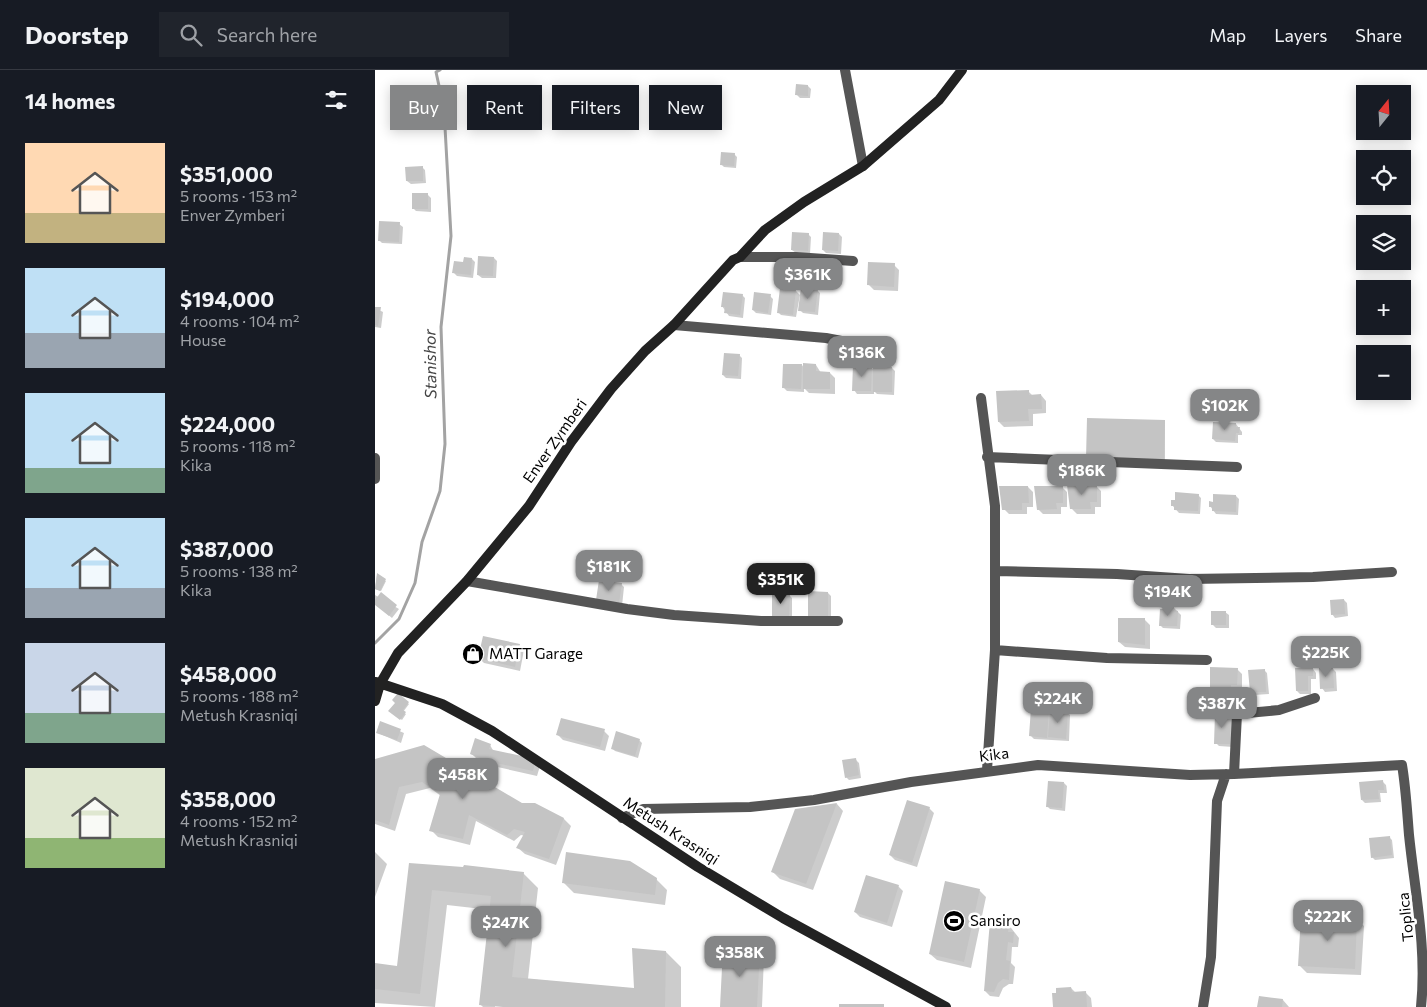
<!DOCTYPE html>
<html lang="en">
<head>
<meta charset="utf-8">
<style>
  :root { --surface:#171b24; --page:#20242c; --text:#f1f3f6; --muted:#9ea1a6; --line:#363941; --accent:#858687 }
  body { margin:0; font-family:Commissioner,sans-serif; background:var(--page); color:var(--text); height:100vh; display:flex; flex-direction:column; font-size:19px; white-space:nowrap }
  * { box-sizing:border-box; margin:0 }
  p { font-size:16px; color:var(--muted) }
  .icon { flex:none; width:28px; height:28px; fill:none; stroke:currentColor; stroke-width:2; stroke-linecap:round; stroke-linejoin:round }
  .map { position:relative; flex:1; overflow:hidden }
  .side { display:flex; flex-direction:column; background:var(--surface); width:375px }
  .side>* { flex:none }
  .banner { position:absolute; left:15px; top:15px; width:475px; height:45px; display:flex; gap:10px }
  .needle { width:32px; rotate:18deg }
  .controls { position:absolute; left:981px; top:15px; display:grid; gap:10px }
  .controls a { display:grid; place-items:center; width:55px; height:55px; border-radius:0px; background:var(--surface); box-shadow:0 2px 12px #0003; font-size:25px }
  .price { position:absolute; translate:-50% -42px; padding:0 11px; border-radius:10px; background:var(--accent); color:#fff; font-size:16px; line-height:32px; filter:drop-shadow(0 1px 2px #0008) }
  .price::after { content:''; position:absolute; left:50%; top:30px; width:15px; height:11px; margin-left:-8px; background:inherit; clip-path:polygon(0 0,100% 0,50% 100%) }
  .price.current { background:#222; color:#fff }
  ul { padding:0; list-style:none }
  li { display:flex; align-items:center; gap:15px; height:125px; padding:0 25px }
  li span { display:grid; place-items:center; flex:none; width:140px; height:100px; border-radius:0px; color:#555 }
  li>.icon { margin-inline-start:auto }
  span .icon { width:60px; height:60px; fill:#fffc; stroke-width:1 }
  li b { font-size:21px }
  h2 { display:flex; justify-content:space-between; align-items:center; height:60px; padding:0 25px; font-size:21px }
  .pill { padding:0 18px; border-radius:0px; background:var(--surface); box-shadow:0 2px 12px #0003; font-size:18px; line-height:45px }
  .pill.current { background:var(--accent); color:#fff }
  header { display:flex; align-items:center; gap:30px; box-sizing:border-box; height:70px; padding:0 25px; background:var(--surface); border-bottom:1px solid var(--line) }
  header strong { font-size:24px }
  nav { display:flex; gap:28px; margin-inline-start:auto; font-size:18px }
  .search { width:350px; height:45px; background:var(--page); display:flex; align-items:center; gap:12px; box-sizing:border-box; padding:0 18px; border-radius:0px; color:var(--muted); font-size:19px }
  main { display:flex; flex:1; min-height:0 }
  .map>svg:first-child { display:block }
  .shadow { fill:#0003 }
  .lines { fill:none; stroke-linecap:round; stroke-linejoin:round }
  .stream { stroke:#a3a3a3; stroke-width:3 }
  .building { fill:#c4c4c4 }
  .street { stroke:#555; stroke-width:10 }
  .secondary { stroke:#222; stroke-width:10 }
  .labels { text-anchor:middle; stroke-width:5; stroke-linejoin:round; paint-order:stroke }
  .street-label { font-size:15px; fill:#000; stroke:#fff }
  .poi-label { font-size:15px; fill:#000; stroke:#fff; text-anchor:start }
  .water-label { font-size:16px; font-style:italic; fill:#444; stroke:#fff }
</style>
</head>
<body>
<header>
<strong>Doorstep</strong>
<div class="search"><svg class="icon" aria-label="search" viewBox="0 0 24 24"><circle cx="10" cy="10" r="6"/><path d="M15 15l6 6"/></svg>Search here</div>
<nav><a>Map</a><a>Layers</a><a>Share</a></nav>
</header>
<main>
<section class="side">
<h2>14 homes<svg class="icon" aria-label="filters" viewBox="0 0 24 24"><path d="M4 7h16M4 17h16"/><circle cx="9" cy="7" r="2"/><circle cx="15" cy="17" r="2"/></svg></h2>
<ul>
<li><span style="background:linear-gradient(#ffd9b3 70%,#c2b280 0)"><svg class="icon" aria-label="home" viewBox="0 0 24 24"><path d="M3 11l9-7 9 7M6 9v11h12V9"/></svg></span><div><b>$351,000</b><p>5 rooms · 153 m²</p><p>Enver Zymberi</p></div></li>
<li><span style="background:linear-gradient(#bfe0f5 65%,#9aa5b1 0)"><svg class="icon" aria-label="home" viewBox="0 0 24 24"><path d="M3 11l9-7 9 7M6 9v11h12V9"/></svg></span><div><b>$194,000</b><p>4 rooms · 104 m²</p><p>House</p></div></li>
<li><span style="background:linear-gradient(#bfe0f5 75%,#7fa58c 0)"><svg class="icon" aria-label="home" viewBox="0 0 24 24"><path d="M3 11l9-7 9 7M6 9v11h12V9"/></svg></span><div><b>$224,000</b><p>5 rooms · 118 m²</p><p>Kika</p></div></li>
<li><span style="background:linear-gradient(#bfe0f5 70%,#9aa5b1 0)"><svg class="icon" aria-label="home" viewBox="0 0 24 24"><path d="M3 11l9-7 9 7M6 9v11h12V9"/></svg></span><div><b>$387,000</b><p>5 rooms · 138 m²</p><p>Kika</p></div></li>
<li><span style="background:linear-gradient(#c9d6e8 70%,#7fa58c 0)"><svg class="icon" aria-label="home" viewBox="0 0 24 24"><path d="M3 11l9-7 9 7M6 9v11h12V9"/></svg></span><div><b>$458,000</b><p>5 rooms · 188 m²</p><p>Metush Krasniqi</p></div></li>
<li><span style="background:linear-gradient(#dfe7d0 70%,#8fb573 0)"><svg class="icon" aria-label="home" viewBox="0 0 24 24"><path d="M3 11l9-7 9 7M6 9v11h12V9"/></svg></span><div><b>$358,000</b><p>4 rooms · 152 m²</p><p>Metush Krasniqi</p></div></li>
</ul>
</section>
<div class="map">
<svg width="1052" height="937" viewBox="0 0 1052 937">
  <rect width="100%" height="100%" fill="#fff"/>
  <path class="shadow" d="M433,16L436,19L435,28H425L422,25Z
    M359,84L362,87L361,98L349,97L346,94Z
    M47,97L50,100L51,113L36,114L32,111Z
    M53,125L56,128V142L41,141L38,138Z
    M24,154L28,157L27,174L7,173L4,170Z
    M433,164L436,167L435,184L421,183L417,180Z
    M464,164L467,167L466,184L451,183L448,180Z
    M119,188L122,191L121,208H107L103,205Z
    M97,189L100,192L98,208L82,206L79,203Z
    M519,195L524,200L523,221L499,220L494,215Z
    M442,220L445,223L443,245L428,243L425,240Z
    M421,221L425,225L421,247L406,245L403,242Z
    M367,225L370,228L368,248L354,246L347,236Z
    M395,226L398,229L396,245L381,243L378,240Z
    M0,238L8,242L6,258L0,257Z
    M364,285L367,288L366,309L351,308L348,305Z
    M427,295L429,298L441,295L446,303H455L460,308V324L434,323L429,318V322L412,321L409,318Z
    M496,297L499,300L517,298L520,301L519,325L502,324L499,321V324H482L479,320Z
    M653,321L658,326L666,325L671,331V343L658,344V356L629,357L624,352Z
    M713,349L790,351V391Z
    M861,354L867,362V365H863V373L841,372L838,369Z
    M721,416L726,421V437H720V444H702L697,439Z
    M653,417L658,422V437H652V444H634L629,439Z
    M687,417L692,422V437H686V444H668L663,439Z
    M823,425L826,428L825,444L804,443L797,435Z
    M861,426L864,429L863,445L841,444L835,436L839,433Z
    M2,505L11,511L6,521L0,519Z
    M225,511L246,514L249,517L247,536Z
    M453,523L456,526V551L434,547Z
    M0,525L24,539L17,548L0,534Z
    M414,525L417,528V550L401,549Z
    M969,530L972,533L973,546L960,548L957,544Z
    M798,537L806,545L805,559L788,558L785,555Z
    M850,542L854,545V558H841L838,555Z
    M770,550L775,555V579L750,577L744,572Z
    M144,575L149,580L145,601L109,593L104,588Z
    M862,599L867,604V620L860,619V630H841L836,625Z
    M938,599L941,603V609H936V624H925L922,621Z
    M958,599L961,602L962,621L950,622L947,618Z
    M889,600L892,603L894,624L879,625L876,622Z
    M23,625L34,634L28,642L31,644L27,650L15,640L22,633Z
    M657,640L692,642L695,645L694,671L659,669L656,666Z
    M855,646L858,649V677L844,676L841,673Z
    M6,653L29,663L26,673L3,663Z
    M229,661L234,666L230,681L188,670L183,665Z
    M264,670L267,673L263,688L240,681L237,678Z
    M115,675L119,682L165,696L162,706L118,696L102,689L97,684Z
    M0,690L147,735L160,734L189,749L196,756L181,795L150,784L143,778L150,766L146,765L139,771L101,751L95,775L63,767L56,760L66,726L55,718L31,724L20,761L0,754Z
    M481,690L484,693L486,708L474,710L471,707Z
    M1008,712L1011,715L1012,723H1005L1006,732L990,733L987,730Z
    M689,713L692,716L690,741L675,739L672,736Z
    M462,734L468,741L438,820L405,809L398,802L421,740Z
    M554,738L559,743L542,797L520,790L515,785Z
    M1014,767L1017,770L1019,788L1000,790L997,787Z
    M0,782L12,794L0,827Z
    M35,794L148,803L163,818L153,909L261,919L291,882L306,897V937H141L120,935V937H108L105,934L116,840L72,835L60,937L0,933V894L24,897Z
    M281,809L292,820L290,835L199,823L188,812Z
    M523,816L528,821L517,857L485,847L480,842Z
    M604,820L611,827L596,898L562,890L555,884Z
    M982,849L989,856L986,905L932,903L925,896Z
    M633,854L644,868L643,877H637L636,893L640,897L638,914H634L628,918L624,927L615,926L610,921Z
    M384,881L389,886L387,937H347Z
    M696,918L701,923H711L716,928L717,937H679L682,924Z
    M908,930L914,937H884Z"/>
  <g class="lines">
    <path class="stream" d="M0,573L24,549L40,513L47,472L65,421L70,374L66,257L76,166L69,39L61,2L65,0"/>
  </g>
  <path class="building" d="M421,14L433,15V26L420,25Z
    M346,82L360,83L359,96L345,95Z
    M48,96V111H31L30,97Z
    M37,123H53V139H37Z
    M4,151L25,152L24,172L3,171Z
    M417,162L434,163L433,181L416,180Z
    M448,162L464,163L463,181L447,180Z
    M103,186L119,187L118,206L102,205Z
    M89,187L97,188L96,205L77,203L79,191L88,192Z
    M493,192L520,193L519,217L492,215Z
    M426,217L443,218L440,242L423,241Z
    M405,218L421,220L418,245L402,243Z
    M348,222L368,224L365,245L349,243L350,237H346Z
    M379,222L396,224L393,243L377,240Z
    M0,237H6L3,256L0,255Z
    M349,283L365,284L363,306L347,305Z
    M428,293L441,294V301L455,302V319H428Z
    M408,294H427L426,319L407,318Z
    M478,295L497,296L496,321H477Z
    M498,296L517,297V322H498Z
    M654,320V325L666,324L667,339H653L654,351L623,352L621,321Z
    M712,348L790,350L789,391L711,388Z
    M838,352L861,353V357H865L864,363H861L860,371L837,369Z
    M692,415H722V432H715L716,439H695Z
    M624,416H653L654,433H647V440H627Z
    M659,416H688V433H681L682,439L662,440Z
    M800,422L824,424L823,441L799,440V436H796V430H800Z
    M838,424L861,425V442L837,441V437H834V431L838,432Z
    M2,503L11,509L5,521L0,519Z
    M224,510L247,513L244,533L221,530Z
    M433,521L453,522V548H433Z
    M6,522L22,535L14,546L0,535V530Z
    M397,524H415L414,547H397Z
    M969,529L970,544L956,545L955,530Z
    M793,536H799L798,540L803,541L802,556H784L785,539H793Z
    M836,541H851V555H836Z
    M743,548H770V575L743,572Z
    M108,566L145,574L140,597L103,588Z
    M835,597L863,598L862,615H856L855,626L835,625Z
    M920,598H938V606H933V621H921Z
    M944,598H958L959,618L945,619Z
    M890,599L891,622H875L873,600Z
    M23,623L34,632L28,640L31,642L25,650L13,641L20,633L17,630Z
    M656,638L674,640L672,668L654,666Z
    M675,640L693,641L691,669L673,667Z
    M840,644L856,645L855,674H839Z
    M186,648L230,659L225,677L181,665Z
    M5,651L26,659L22,670L1,663Z
    M241,661L265,669L260,686L236,679Z
    M100,668L116,674L114,679L161,689L158,701L112,691L95,684Z
    M49,675L147,733H160L189,748L174,789L141,778L150,762L139,759L132,765L94,745L88,769L54,761L65,724L47,712L24,717L14,755L0,750V689Z
    M481,688L484,705L470,708L467,690Z
    M1008,710L1009,720H1003L1004,729L986,730L984,712Z
    M673,711L689,712L687,738L671,737Z
    M532,730L555,737L537,793L514,785Z
    M462,733L431,814L396,802L420,739Z
    M1015,766L1017,785L996,788L994,768Z
    M191,782L255,791L282,808L280,825L187,813Z
    M34,793L88,797L89,795L149,802L137,907L259,918L257,878L291,881L290,937H128L104,935L116,826L57,820L45,924L0,919V893L22,896Z
    M491,805L524,815L512,853L479,842Z
    M570,811L605,819L589,892L554,884Z
    M926,845L982,847L980,899L923,896Z
    M615,851L634,853L633,862H639L638,873L633,872L631,890L635,891L634,910L628,909L623,913L619,922L609,921Z
    M348,878L385,880L382,937H345Z
    M696,917L697,922L711,921L712,937H678L677,923H681V918Z
    M884,926L908,929L907,937H882Z
    M464,934H509V937H464Z"/>
  <g class="lines">
    <path class="street" d="M470,0L488,96
      M365,187H421L478,191
      M299,255L451,268L497,277
      M606,328L620,436V580L612,700
      M612,387L862,397
      M0,388V409
      M621,501L742,504L814,509L938,507L1017,502
      M92,511L252,539L299,545L386,551H463
      M620,580L732,588L832,590
      M859,704L1027,695C1031,719 1032,741 1034,765C1040,823 1052,878 1046,937
      M247,748L268,739L375,737L439,730L536,712L663,695L815,705L859,704L862,644L904,640L940,628
      M828,937L836,887L842,731L851,704"/>
    <path class="secondary" d="M1,612L67,634L117,661L323,797L408,848L571,937
      M0,631L5,614L23,583L92,511L154,436L196,372L236,319L270,281L299,255L358,190L365,187L390,160L429,132L488,96L564,30L587,0"/>
  </g>
  <defs>
    <g id="shop-disc" transform="scale(1.125)"><circle r="9.5" fill="#000" stroke="#fff"/><path d="M-5-2.5h2.3a2.7 3.5 0 0 1 5.4 0H5L5.5 6h-11ZM-1.5-2.5h3a1.5 2.3 0 0 0-3 0Z" fill="#fff"/></g>
    <g id="stadium-disc" transform="scale(1.125)"><circle r="9.5" fill="#000" stroke="#fff"/><path d="M0-5a6.5 5 0 1 0 0 10a6.5 5 0 1 0 0-10ZM-3.5-1.8h7v3.6h-7Z" fill="#fff"/></g>
  </defs>
  <g fill-rule="evenodd">
    <use href="#shop-disc" x="98" y="584"/>
    <use href="#stadium-disc" x="579" y="851"/>
  </g>
  <g class="labels">
    <g class="street-label">
      <text transform="translate(180 371) rotate(-55)" y="5">Enver Zymberi</text>
      <text transform="translate(619 685) rotate(-7)" y="5">Kika</text>
      <text transform="translate(296 761) rotate(33)" y="5">Metush Krasniqi</text>
      <text transform="translate(1031 847) rotate(-96)" y="5">Toplica</text>
    </g>
    <g class="poi-label">
      <text x="114" y="589">MATT Garage</text>
      <text x="595" y="856">Sansiro</text>
    </g>
    <g class="water-label">
      <text transform="translate(55 294) rotate(-91)" y="6">Stanishor</text>
    </g>
  </g>
</svg>
<div class="controls">
<a><svg class="needle" viewBox="-14 -14 28 28"><path d="M0-13l5 13h-10z" fill="#e53935"/><path d="M0 13l5-13h-10z" fill="#9ea1a6"/></svg></a>
<a><svg class="icon" aria-label="locate" viewBox="0 0 24 24"><circle cx="12" cy="12" r="6"/><path d="M12 2v4M12 18v4M2 12h4M18 12h4"/></svg></a>
<a><svg class="icon" aria-label="layers" viewBox="0 0 24 24"><path d="M12 4l9 5-9 5-9-5zM3 14l9 5 9-5"/></svg></a>
<a>+</a>
<a>−</a>
</div>
<b class="price" style="left:433px;top:230px">$361K</b>
<b class="price" style="left:487px;top:308px">$136K</b>
<b class="price" style="left:850px;top:361px">$102K</b>
<b class="price" style="left:707px;top:426px">$186K</b>
<b class="price" style="left:234px;top:522px">$181K</b>
<b class="price current" style="left:406px;top:535px">$351K</b>
<b class="price" style="left:793px;top:547px">$194K</b>
<b class="price" style="left:951px;top:608px">$225K</b>
<b class="price" style="left:683px;top:654px">$224K</b>
<b class="price" style="left:847px;top:659px">$387K</b>
<b class="price" style="left:88px;top:730px">$458K</b>
<b class="price" style="left:953px;top:872px">$222K</b>
<b class="price" style="left:131px;top:878px">$247K</b>
<b class="price" style="left:365px;top:908px">$358K</b>
<div class="banner">
<a class="pill current">Buy</a>
<a class="pill">Rent</a>
<a class="pill">Filters</a>
<a class="pill">New</a>
</div>
</div>
</main>
</body>
</html>
